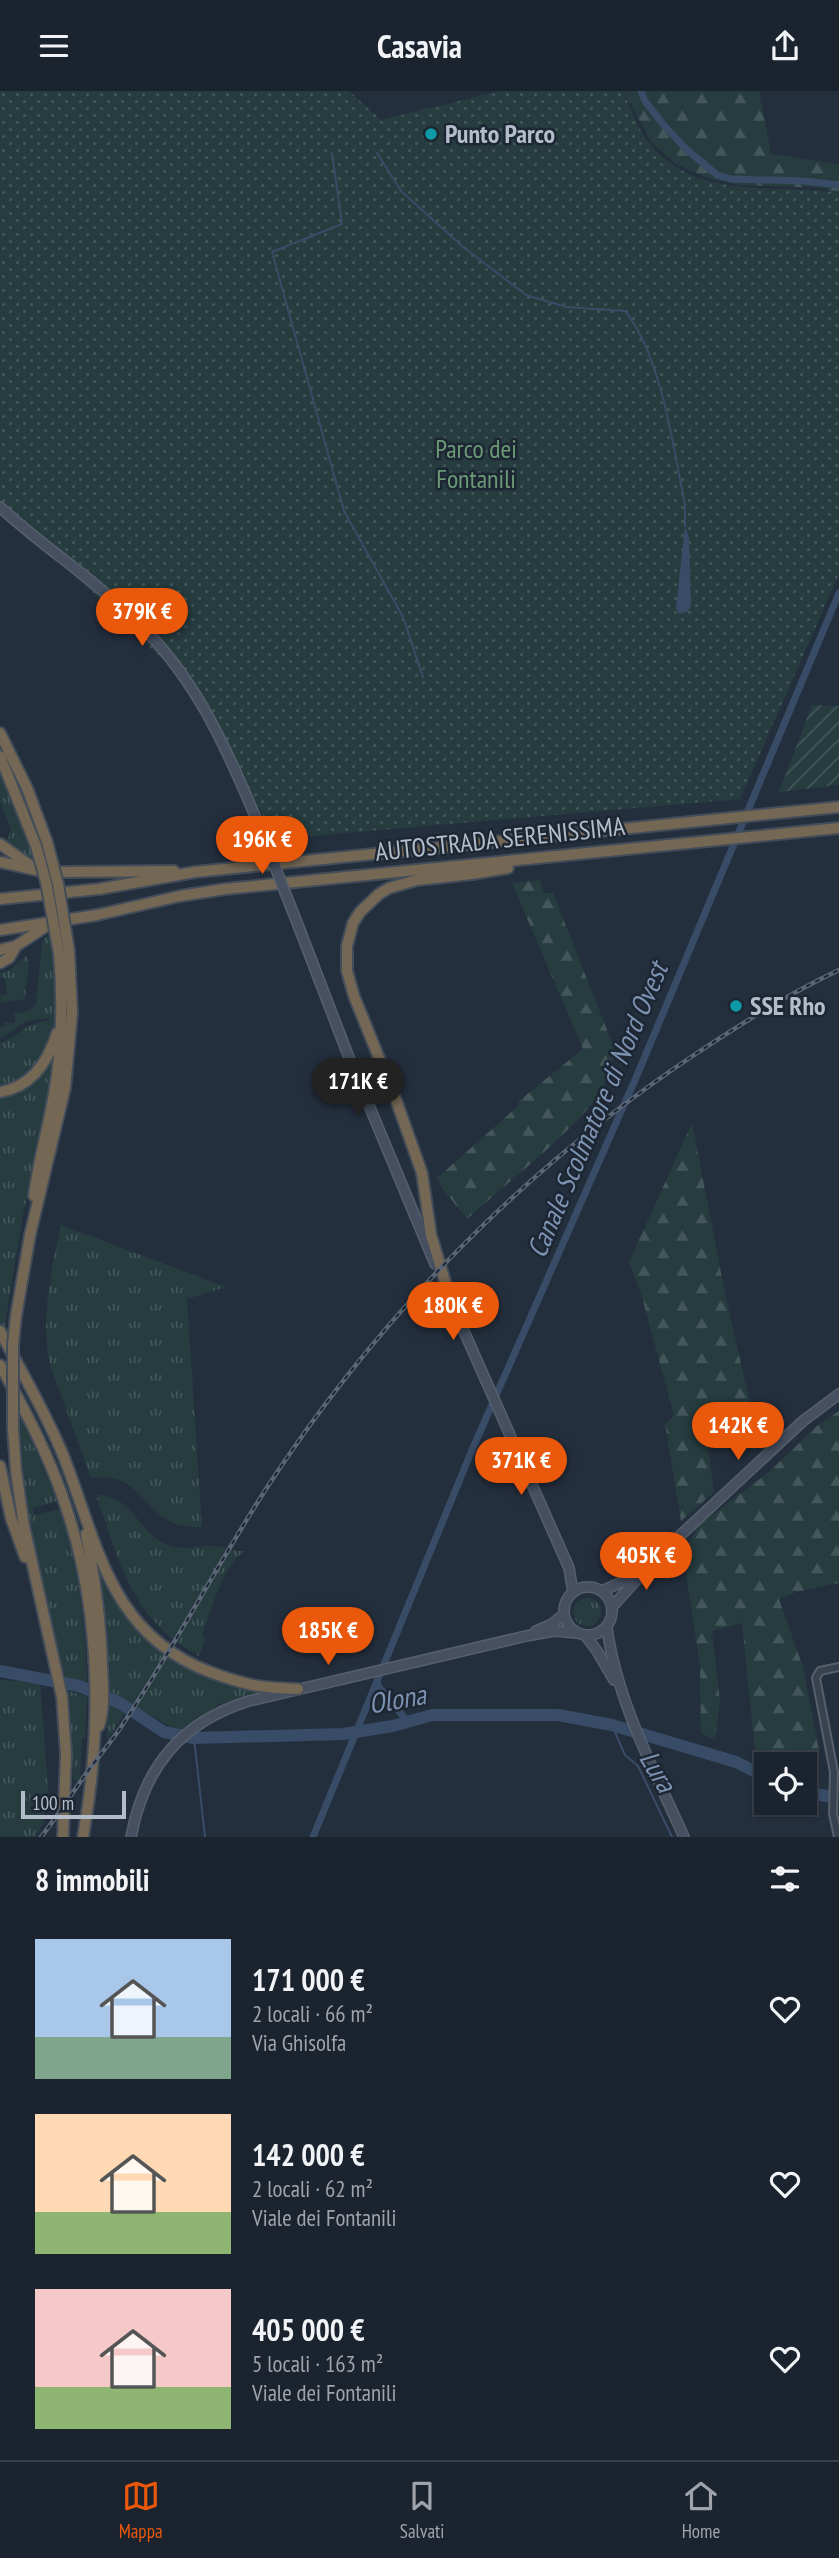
<!DOCTYPE html>
<html lang="it">
<head>
<meta charset="utf-8">
<style>
  :root { --surface:#1b232e; --page:#282f3a; --text:#f1f3f6; --muted:#a0a4aa; --line:#39404a; --accent:#ea580c }
  body { margin:0; font-family:"PT Sans Narrow",sans-serif; background:var(--page); color:var(--text); height:100vh; display:flex; flex-direction:column; font-size:26px; white-space:nowrap }
  * { box-sizing:border-box; margin:0 }
  p { font-size:23px; color:var(--muted) }
  .icon { flex:none; width:38px; height:38px; fill:none; stroke:currentColor; stroke-width:2; stroke-linecap:round; stroke-linejoin:round }
  .map { position:relative; height:1746px; overflow:hidden }
  .side { display:flex; flex-direction:column; background:var(--surface); flex:1 }
  .side>* { flex:none }
  .buttons { position:absolute; left:754px; top:1661px; display:grid; gap:14px }
  .buttons a { display:grid; place-items:center; width:63px; height:63px; border-radius:0px; background:var(--surface); box-shadow:0 2px 5px #0004,0 0 0 2px var(--line); font-size:35px }
  .scale { position:absolute; left:21px; bottom:18px; width:105px; box-sizing:border-box; padding-left:7px; border:4px solid #b4bcc9; border-top:0; font-size:19px; line-height:24px; white-space:nowrap; color:#b4bcc9; -webkit-text-stroke:5px #1d2633; paint-order:stroke }
  .price { position:absolute; translate:-50% -60px; padding:0 16px; border-radius:24px; background:var(--accent); color:#fff; font-size:23px; line-height:46px; filter:drop-shadow(0 2px 4px #0008) }
  .price::after { content:''; position:absolute; left:50%; top:42px; width:21px; height:16px; margin-left:-10px; background:inherit; clip-path:polygon(0 0,100% 0,50% 100%) }
  .price.selected { background:#222; color:#fff }
  ul { padding:0; list-style:none }
  li { display:flex; align-items:center; gap:21px; height:175px; padding:0 35px }
  li span { display:grid; place-items:center; flex:none; width:196px; height:140px; border-radius:0px; color:#555 }
  li>.icon { margin-inline-start:auto }
  span .icon { width:84px; height:84px; fill:#fffc; stroke-width:1 }
  li b { font-size:30px }
  h2 { display:flex; justify-content:space-between; align-items:center; height:84px; padding:0 35px; font-size:30px }
  header { display:flex; justify-content:space-between; align-items:center; height:91px; padding:0 35px; background:var(--surface); font-size:32px; font-weight:700 }
  .tab-bar { display:flex; justify-content:space-around; align-items:center; height:98px; border-top:2px solid var(--line); background:var(--surface); font-size:19px; color:var(--muted) }
  .tab-bar a { display:grid; justify-items:center; gap:4px }
  .tab-bar .selected { color:var(--accent) }
  .map>svg:first-child { display:block }
  .grass { fill:url(#grass-tufts) }
  .forest { fill:url(#forest-firs) }
  .park { fill:url(#park-dots) }
  .garden { fill:url(#garden-furrows) }
  .water { fill:#394c67 }
  .lines { fill:none; stroke-linecap:round; stroke-linejoin:round }
  .stream { stroke:#394c67; stroke-width:2 }
  .canal { stroke:#394c67; stroke-width:7 }
  .river { stroke:#394c67; stroke-width:12 }
  .street-casing { stroke:#565f6c; stroke-width:10 }
  .secondary-casing { stroke:#565f6c; stroke-width:12 }
  .highway-casing { stroke:#434c59; stroke-width:14 }
  .street { stroke:#38414e; stroke-width:6 }
  .secondary { stroke:#465061; stroke-width:9 }
  .highway { stroke:#746855; stroke-width:10 }
  .rail-casing { stroke:#5a6575; stroke-width:4.5 }
  .rail { stroke:#1d2633; stroke-width:2; stroke-dasharray:5; stroke-linecap:butt }
  .secondary-bridge-casing { stroke:#565f6c; stroke-width:12; stroke-linecap:butt }
  .highway-bridge-casing { stroke:#434c59; stroke-width:14; stroke-linecap:butt }
  .secondary-bridge { stroke:#465061; stroke-width:9 }
  .highway-bridge { stroke:#746855; stroke-width:10 }
  .culture-dot { fill:#0f9aa8; stroke:#1d2633; stroke-width:2.5 }
  .labels { text-anchor:middle; stroke-width:5; stroke-linejoin:round; paint-order:stroke }
  .poi-label { font-size:26px; font-weight:bold; fill:#b4bcc9; stroke:#1d2633; text-anchor:start }
  .park-label { font-size:26px; fill:#6b9a76; stroke:#1d2633 }
  .street-label { font-size:26px; fill:#b4bcc9; stroke:#1d2633 }
  .water-label { font-size:28px; font-style:italic; fill:#7c92b1; stroke:#1d2633 }
</style>
</head>
<body>
<header><svg class="icon" aria-label="menu" viewBox="0 0 24 24"><path d="M4 6h16M4 12h16M4 18h16"/></svg>Casavia<svg class="icon" aria-label="share" viewBox="0 0 24 24"><path d="M12 15V3M7 8l5-5 5 5M5 13v7h14v-7"/></svg></header>
<div class="map">
<svg width="839" height="1746" viewBox="0 0 839 1746">
  <defs>
    <pattern id="grass-tufts" width="24" height="20" patternUnits="userSpaceOnUse" patternTransform="scale(1.75)"><rect width="24" height="20" fill="#263c3f"/><path d="M3 7l-1-3M5 7V3M7 7l1-3M15 17l-1-3M17 17v-4M19 17l1-3" fill="none" stroke="#435659"/></pattern>
    <pattern id="forest-firs" width="22" height="20" patternUnits="userSpaceOnUse" patternTransform="scale(1.75)"><rect width="22" height="20" fill="#263c3f"/><path d="M5 1l3.5 6h-7zM16 11l3.5 6h-7z" fill="#435659"/></pattern>
    <pattern id="park-dots" width="8" height="8" patternUnits="userSpaceOnUse" patternTransform="scale(1.75)"><rect width="8" height="8" fill="#263c3f"/><path d="M2 2h.1M6 6h.1" fill="none" stroke="#435659" stroke-width="1.8" stroke-linecap="round"/></pattern>
    <pattern id="garden-furrows" width="10" height="10" patternUnits="userSpaceOnUse" patternTransform="scale(1.75)"><rect width="10" height="10" fill="#263c3f"/><path d="M-1 1l2-2M0 10L10 0M9 11l2-2" fill="none" stroke="#435659"/></pattern>
  </defs>
  <rect width="100%" height="100%" fill="#242f3e"/>
  <path class="grass" d="M0,676L36,770L23,764L7,750L11,739L0,710Z
    M51,843C57,886 66,938 36,975C33,978 29,984 25,987C19,992 8,994 0,998V952C23,944 22,932 49,930V927L27,930L0,948V936H5L4,932L15,931L14,923L29,920L36,913L42,852L44,847Z
    M26,865L29,868L25,908L1,912L0,904L7,903L5,887H0V882L10,879Z
    M52,963L56,964L42,1041L23,1124L4,1240L0,1232V1005Z
    M61,1134L226,1196L187,1208L202,1436C191,1436 179,1436 169,1430C140,1412 135,1381 91,1387L50,1274C40,1227 51,1181 61,1134Z
    M20,1322L57,1410L33,1417L34,1424L59,1418C79,1474 85,1534 87,1594L65,1587L30,1434L21,1373Z
    M96,1404C130,1404 135,1434 160,1450C176,1461 195,1455 213,1455C224,1455 234,1461 245,1460C221,1475 213,1519 202,1543L205,1549L199,1565C130,1527 120,1472 96,1404Z
    M96,1470L130,1529L148,1548L260,1602L220,1613L178,1640L110,1601L108,1543Z
    M573 1521a14 14 0 1 1 28 0a14 14 0 1 1-28 0Z
    M0,1589L40,1591L48,1697L44,1730L35,1746H0Z
    M67,1600L87,1605L85,1647H82L80,1690L74,1689Z
    M107,1612L126,1620L107,1650Z"/>
  <path class="forest" d="M624,0H759L771,63L839,73V123L835,103L825,97L739,94L711,88L676,73L651,51Z
    M540,789L544,802H553L613,954C617,976 599,1006 584,1022C549,1060 506,1093 467,1128L442,1097L437,1087L517,1016L520,1009L583,958L512,792Z
    M692,1032L726,1207L751,1316L704,1328L714,1401L681,1430L665,1333L674,1325L642,1206L629,1171Z
    M839,1320V1492L796,1501L779,1508L803,1576L819,1659L755,1661L742,1532L712,1540L720,1610L715,1649L701,1642L700,1575L683,1463L699,1434L769,1381L817,1335Z"/>
  <path class="park" d="M0,0H349L381,29L500,0H623C631,17 638,39 650,53C697,111 775,92 839,102V483L740,708L276,748L191,595L0,414Z"/>
  <path class="garden" d="M812,614L839,615V694L779,701Z"/>
  <path class="water" d="M685,435L689,447L691,516L687,521L679,523L676,517Z"/>
  <g class="lines">
    <path class="stream" d="M332,62L342,133L272,161L344,420L403,526L423,586
      M377,62L401,100L462,155L526,204L566,216L625,220C662,266 673,356 685,414V435
      M612,1634L625,1664L638,1675L672,1746
      M194,1647L205,1746"/>
    <path class="canal" d="M641,0L645,10L662,32L685,57L717,84L731,88L804,90L839,94
      M377,1590L379,1596L408,1631
      M313,1746L472,1359L638,982L839,502"/>
    <path class="river" d="M0,1580L79,1595L120,1612L164,1641L194,1647L343,1643L393,1635L432,1624H558L612,1634L736,1671L766,1686
      M805,1701L826,1705"/>
    <g class="street-casing">
      <path id="street" d="M838,1746L833,1723L834,1681L816,1587L820,1580L839,1576"/>
    </g>
    <g class="secondary-casing">
      <path id="secondary" d="M0,416C42,455 91,486 132,526C192,581 224,651 255,725
        M298,834L348,964L435,1173
        M447,1202L569,1477L573,1501
        M564 1520a24 24 0 1 1 48 0a24 24 0 1 1-48 0Z
        M602,1500L622,1491L642,1477
        M612,1516L657,1466L803,1330L839,1303
        M607,1537C617,1610 654,1679 684,1746
        M536,1540L552,1533L564,1523
        M585,1544L597,1560L614,1589
        M131,1746C144,1676 181,1631 249,1610L526,1545L554,1540L577,1542"/>
    </g>
    <g class="highway-casing">
      <path id="highway" d="M0,642L27,697L47,751
        M0,665L36,755
        M0,753L31,775
        M0,771L36,779L61,781L174,780
        M0,808L99,798L195,781L839,716
        M0,839L97,824L180,805L225,798L839,737
        M0,859L16,855L48,834
        M0,872L9,867L16,855
        M0,1001C31,996 48,971 57,942
        M34,1105C38,1071 48,1038 54,1003C62,957 63,909 59,862
        M450,1207L431,1144L422,1082L396,1009L354,905L347,880V855L353,832L360,821L379,803L389,797L417,789L472,783L508,777
        M16,1225L30,1144L65,997L72,922L69,860
        M0,1240C22,1282 45,1320 63,1364C98,1453 109,1543 210,1581C245,1594 260,1597 298,1598
        M0,1274C26,1321 51,1368 67,1419C101,1522 102,1640 83,1746
        M13,1337L16,1380L24,1435L62,1606L66,1663L63,1746
        M0,1375L11,1427L25,1466
        M86,1443C95,1487 101,1530 102,1575C103,1595 105,1615 99,1635"/>
    </g>
    <use href="#street" class="street"/>
    <use href="#secondary" class="secondary"/>
    <use href="#highway" class="highway"/>
    <g class="rail-casing">
      <path id="rail" d="M41,1746C56,1727 69,1707 83,1687C94,1671 107,1656 119,1639C172,1561 215,1477 266,1398C378,1226 523,1078 694,964C741,933 788,903 839,879"/>
    </g>
    <use href="#rail" class="rail"/>
    <g class="secondary-bridge-casing">
      <path id="secondary-bridge" d="M255,725L298,834"/>
    </g>
    <g class="highway-bridge-casing">
      <path id="highway-bridge" d="M47,751L58,793L69,860
        M36,755L46,791L59,862
        M13,1337V1254L16,1225"/>
    </g>
    <use href="#secondary-bridge" class="secondary-bridge"/>
    <use href="#highway-bridge" class="highway-bridge"/>
  </g>
  <g class="culture-dot">
    <circle cx="431" cy="43" r="7"/>
    <circle cx="736" cy="915" r="7"/>
  </g>
  <g class="labels">
    <g class="poi-label">
      <text x="445" y="52">Punto Parco</text>
      <text x="750" y="924">SSE Rho</text>
    </g>
    <g class="park-label">
      <text x="476" y="367">Parco dei<tspan x="476" dy="30">Fontanili</tspan></text>
    </g>
    <g class="street-label">
      <text transform="translate(500 748) rotate(-6)" y="9">AUTOSTRADA SERENISSIMA</text>
    </g>
    <g class="water-label">
      <text transform="translate(597 1019) rotate(-67)" y="10">Canale Scolmatore di Nord Ovest</text>
      <text transform="translate(397 1608) rotate(-10)" y="10">Olona</text>
      <text transform="translate(658 1680) rotate(59)" y="10">Lura</text>
    </g>
  </g>
</svg>
<div class="buttons">
<a><svg class="icon" aria-label="locate" viewBox="0 0 24 24"><circle cx="12" cy="12" r="6"/><path d="M12 2v4M12 18v4M2 12h4M18 12h4"/></svg></a>
</div>
<div class="scale">100 m</div>
<b class="price" style="left:142px;top:557px">379K €</b>
<b class="price" style="left:262px;top:785px">196K €</b>
<b class="price selected" style="left:358px;top:1027px">171K €</b>
<b class="price" style="left:453px;top:1251px">180K €</b>
<b class="price" style="left:738px;top:1371px">142K €</b>
<b class="price" style="left:521px;top:1406px">371K €</b>
<b class="price" style="left:646px;top:1501px">405K €</b>
<b class="price" style="left:328px;top:1576px">185K €</b>
</div>
<section class="side">
<h2>8 immobili<svg class="icon" aria-label="filters" viewBox="0 0 24 24"><path d="M4 7h16M4 17h16"/><circle cx="9" cy="7" r="2"/><circle cx="15" cy="17" r="2"/></svg></h2>
<ul>
<li><span style="background:linear-gradient(#a9c7e8 70%,#7fa58c 0)"><svg class="icon" aria-label="home" viewBox="0 0 24 24"><path d="M3 11l9-7 9 7M6 9v11h12V9"/></svg></span><div><b>171 000 €</b><p>2 locali · 66 m²</p><p>Via Ghisolfa</p></div><svg class="icon" aria-label="heart" viewBox="0 0 24 24"><path d="M12 20l-8-8c-3-5 5-10 8-4 3-6 11-1 8 4z"/></svg></li>
<li><span style="background:linear-gradient(#ffd9b3 70%,#8fb573 0)"><svg class="icon" aria-label="home" viewBox="0 0 24 24"><path d="M3 11l9-7 9 7M6 9v11h12V9"/></svg></span><div><b>142 000 €</b><p>2 locali · 62 m²</p><p>Viale dei Fontanili</p></div><svg class="icon" aria-label="heart" viewBox="0 0 24 24"><path d="M12 20l-8-8c-3-5 5-10 8-4 3-6 11-1 8 4z"/></svg></li>
<li><span style="background:linear-gradient(#f6c9c9 70%,#8fb573 0)"><svg class="icon" aria-label="home" viewBox="0 0 24 24"><path d="M3 11l9-7 9 7M6 9v11h12V9"/></svg></span><div><b>405 000 €</b><p>5 locali · 163 m²</p><p>Viale dei Fontanili</p></div><svg class="icon" aria-label="heart" viewBox="0 0 24 24"><path d="M12 20l-8-8c-3-5 5-10 8-4 3-6 11-1 8 4z"/></svg></li>
</ul>
</section>
<nav class="tab-bar">
<a class="selected"><svg class="icon" aria-label="map" viewBox="0 0 24 24"><path d="M3 6l6-2 6 2 6-2v14l-6 2-6-2-6 2zM9 4v14M15 6v14"/></svg>Mappa</a>
<a><svg class="icon" aria-label="saved" viewBox="0 0 24 24"><path d="M7 4h10v16l-5-4-5 4z"/></svg>Salvati</a>
<a><svg class="icon" aria-label="home" viewBox="0 0 24 24"><path d="M3 11l9-7 9 7M6 9v11h12V9"/></svg>Home</a>
</nav>
</body>
</html>
